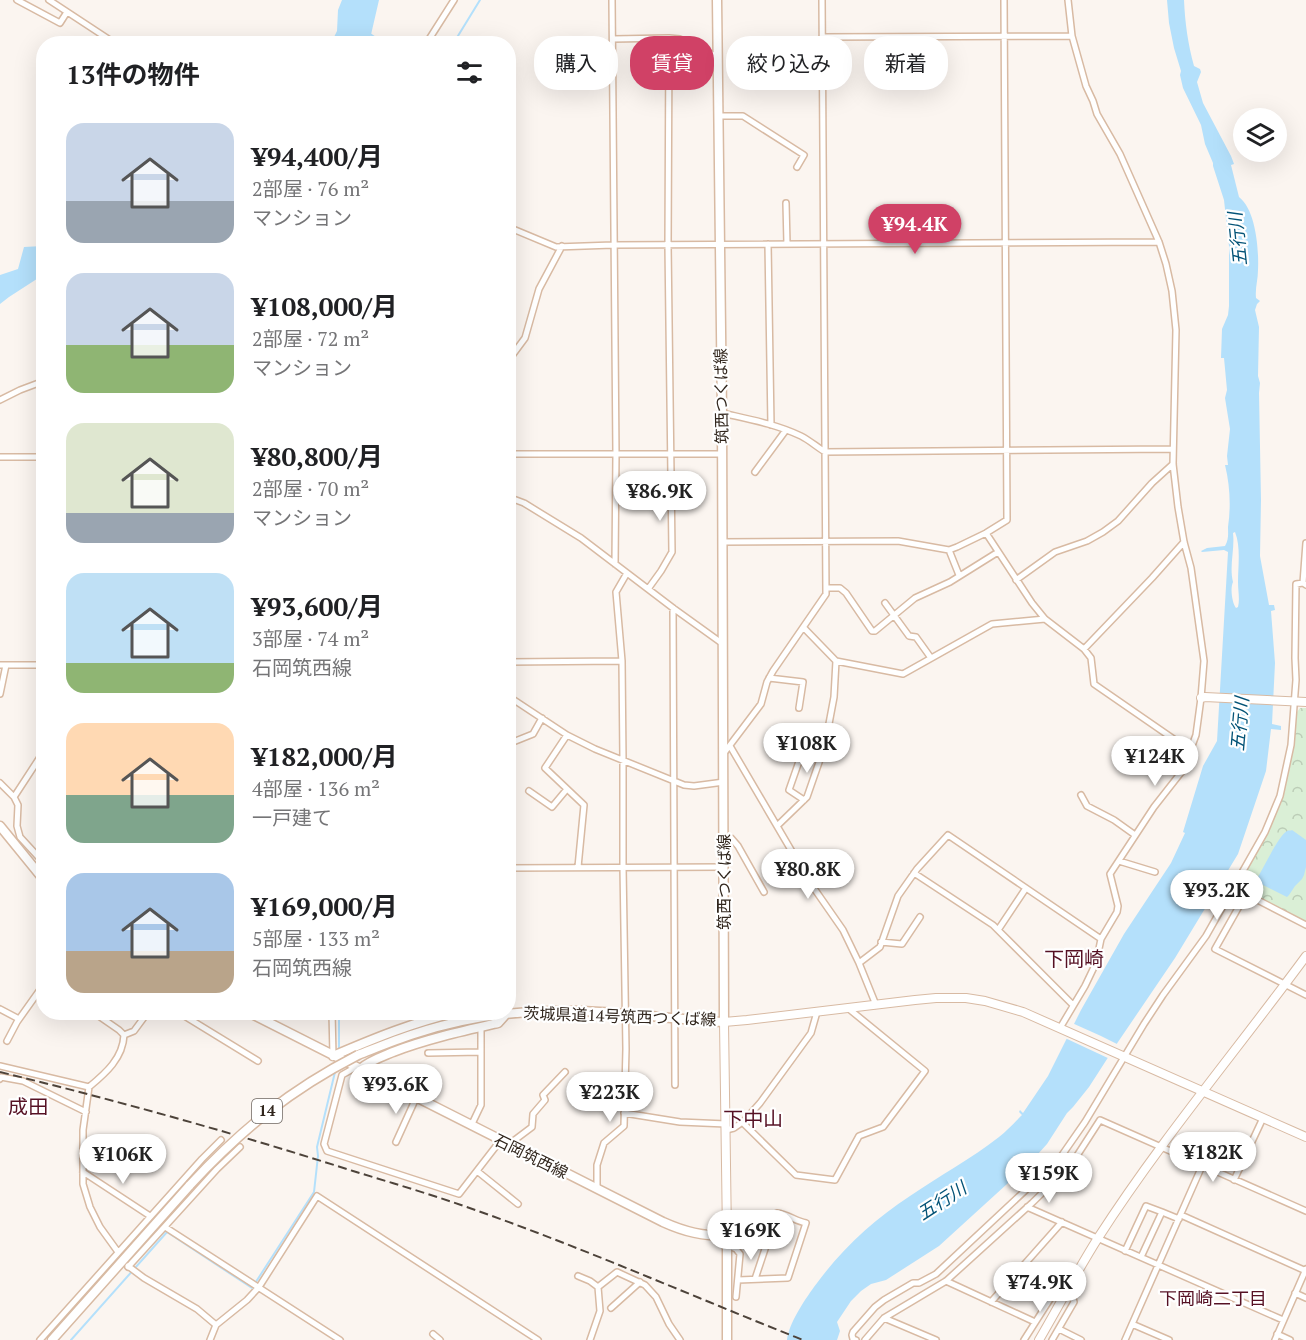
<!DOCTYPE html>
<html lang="ja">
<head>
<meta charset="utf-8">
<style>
  :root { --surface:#fff; --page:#f2f2f2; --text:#202124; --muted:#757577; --accent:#d04166 }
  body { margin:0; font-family:"PT Serif","Noto Sans JP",serif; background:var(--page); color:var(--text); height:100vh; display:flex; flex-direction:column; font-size:22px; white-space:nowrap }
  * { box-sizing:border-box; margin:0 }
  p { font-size:20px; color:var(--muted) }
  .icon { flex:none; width:33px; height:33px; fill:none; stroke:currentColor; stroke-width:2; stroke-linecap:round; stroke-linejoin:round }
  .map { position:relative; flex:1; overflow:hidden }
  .drawer { position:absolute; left:36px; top:36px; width:480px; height:984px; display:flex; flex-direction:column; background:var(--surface); border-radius:24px; box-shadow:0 6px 24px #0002 }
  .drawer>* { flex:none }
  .guide { position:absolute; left:534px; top:36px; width:570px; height:54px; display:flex; gap:12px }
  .buttons { position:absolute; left:1233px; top:108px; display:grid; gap:12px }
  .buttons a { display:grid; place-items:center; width:54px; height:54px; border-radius:50%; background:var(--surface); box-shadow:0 6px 24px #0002; font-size:30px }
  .price { position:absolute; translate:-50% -51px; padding:0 14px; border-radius:21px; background:#fff; color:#222; font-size:20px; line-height:39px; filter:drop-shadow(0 2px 3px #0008) }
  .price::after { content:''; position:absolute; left:50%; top:36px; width:18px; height:14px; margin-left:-9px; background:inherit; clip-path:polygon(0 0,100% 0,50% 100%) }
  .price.active { background:var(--accent); color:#fff }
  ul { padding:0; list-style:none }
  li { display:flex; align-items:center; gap:18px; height:150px; padding:0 30px }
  li span { display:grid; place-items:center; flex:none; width:168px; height:120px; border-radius:18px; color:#555 }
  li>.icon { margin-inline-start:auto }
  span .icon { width:72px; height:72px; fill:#fffc; stroke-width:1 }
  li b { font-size:26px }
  h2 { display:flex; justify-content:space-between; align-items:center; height:72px; padding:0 30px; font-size:26px }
  .pill { padding:0 21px; border-radius:24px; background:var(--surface); box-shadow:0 6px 24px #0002; font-size:21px; line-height:54px }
  .pill.active { background:var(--accent); color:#fff }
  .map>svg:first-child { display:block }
  .forest { fill:url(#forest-crowns) }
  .water { fill:#b4e0fb; fill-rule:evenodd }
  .pier { fill:#fbf5f0 }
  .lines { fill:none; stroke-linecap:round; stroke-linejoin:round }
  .stream { stroke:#b4e0fb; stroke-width:2 }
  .street-casing { stroke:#d8baa3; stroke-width:8 }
  .secondary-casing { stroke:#d8baa3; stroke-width:10 }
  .primary-casing { stroke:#d8baa3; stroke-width:11 }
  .street { stroke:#fff; stroke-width:5 }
  .secondary { stroke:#fff; stroke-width:8 }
  .primary { stroke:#fff; stroke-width:8 }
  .rail { stroke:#4d433a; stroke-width:2; stroke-dasharray:9 4.5; stroke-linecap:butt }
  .primary-bridge-casing { stroke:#d8baa3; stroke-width:11; stroke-linecap:butt }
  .primary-bridge { stroke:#fff; stroke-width:8 }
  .labels { text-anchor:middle; stroke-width:4.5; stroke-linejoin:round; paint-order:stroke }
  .shield { fill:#fff; stroke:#6f6761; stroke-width:1.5 }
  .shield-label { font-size:15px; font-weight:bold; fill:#31261d }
  .street-label { font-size:16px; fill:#31261d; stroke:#fff }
  .water-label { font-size:18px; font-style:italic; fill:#035377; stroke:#fff }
  .neighbourhood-label { font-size:18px; fill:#561124; stroke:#fff }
  .quarter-label { font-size:20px; fill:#561124; stroke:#fff }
</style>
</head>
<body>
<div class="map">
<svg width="1306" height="1340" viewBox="0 0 1306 1340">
  <defs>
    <pattern id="forest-crowns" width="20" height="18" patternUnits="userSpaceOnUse" patternTransform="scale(1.5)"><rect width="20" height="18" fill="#daefd6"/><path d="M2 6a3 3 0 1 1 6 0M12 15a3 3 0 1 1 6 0" fill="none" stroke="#bccdb7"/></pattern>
  </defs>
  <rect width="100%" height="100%" fill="#fbf5f0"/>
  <path class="forest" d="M1300,708H1306V922L1238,887V883L1281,799L1294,743L1297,712Z"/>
  <path class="water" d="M342,0H379L370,39L368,43H331L337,31L338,10Z
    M1167,0H1184C1185,23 1188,44 1194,66L1200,69L1201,72L1197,82L1203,103L1231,156L1234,164L1231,165L1239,197C1256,210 1259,250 1258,270C1258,280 1255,288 1256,298L1260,301L1257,304L1255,310L1259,327L1258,376L1260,383L1259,393L1261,500L1260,556L1269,605H1274L1275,610L1271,611L1275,663L1272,724L1281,726V730L1271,729L1266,771L1238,854L1175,958L1118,1042L1089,1087L1073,1107L1067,1113L1047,1144L1028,1165L939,1246L886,1280L871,1284L861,1291L851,1301L837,1322L840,1331L837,1340H787C789,1323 804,1301 814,1287C840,1251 873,1220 910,1196C939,1176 971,1159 999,1137C1007,1131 1014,1123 1022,1115L1019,1112L1020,1110L1023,1113L1048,1076L1081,1010L1124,934L1171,863L1185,833L1183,832L1203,766L1217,741L1228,552L1224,550L1202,552L1201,551L1207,548L1225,546C1229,539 1228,534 1228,527C1231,507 1230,485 1225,465H1228L1227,456L1230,429L1225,398L1227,390L1224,358H1221L1222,329L1228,315L1229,306V246L1224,200L1213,166V163L1205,144L1201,125L1183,88L1180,75L1181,71L1174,48L1169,23ZM1235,532C1241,547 1238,566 1238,582C1238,591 1240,599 1238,607L1236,608C1232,603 1230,588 1233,582C1229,566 1235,549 1233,533Z
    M43,246V275L9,297L0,304V275L18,269L24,247Z
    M1292,830L1306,840V867L1304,875L1302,879L1295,886L1289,895L1287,897L1257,882L1256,880C1262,871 1279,835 1287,831C1289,830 1291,831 1292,830Z"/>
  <path class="pier" d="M1072,1023L1101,1036L1119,1045L1110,1059L1065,1038Z"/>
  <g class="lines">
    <path class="stream" d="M370,34L385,44
      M453,44L480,0
      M339,1049V1012
      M71,1340L167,1232L252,1288L314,1192L318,1156L317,1147L335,1072"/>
    <g class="street-casing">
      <path id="street" d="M17,0L60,23L67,12
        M49,0L116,44
        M612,0L616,454L615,564
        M822,37L1072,36
        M613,39L669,38L680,39L718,57
        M426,44L454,0
        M718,116H743L804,155L797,167
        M786,203L787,244
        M508,227L556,247L613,245L1159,242
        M768,244L771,425
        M508,361L525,338L539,289L562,246
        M0,400L20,390L44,381
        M722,413C748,419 776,424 801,436C809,440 817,447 825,452L1172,449
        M508,454H722
        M0,457H44
        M755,472L786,430
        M508,497L524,503L581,538L673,608L723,644
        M986,533L1032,603L1045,619L1084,649L1091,658L1094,684L1178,742L1191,749
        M722,542L898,541L949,550L957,547L986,533L1007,520L1004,0
        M949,550L959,575
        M1016,580L1055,552L1087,541L1103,532L1118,521L1152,483L1173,464
        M1303,583L1306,543
        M826,588H840L846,593L872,631H875L915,598L950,582L998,552
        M648,589L661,571L672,552L668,245L669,38
        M885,603L909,636L916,637L931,658
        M673,608L675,1085
        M804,628L836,661L903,674L992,624L1045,619
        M1084,649L1152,578L1184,542
        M508,662L622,661
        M510,662L511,698
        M0,665H44
        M769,678L803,682L799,708
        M0,694L6,665
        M511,698L567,735L595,749L684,785L694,786L724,782
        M567,735L545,768L584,805L578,867
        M508,744L533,734L542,718
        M730,746L811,884L843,930L859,963L876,1005
        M803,750L789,790L804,800
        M724,753L761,704L767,682L773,671L826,594L822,0
        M0,783L14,797L18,805L17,826L20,837L44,863
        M529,791L552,807L567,789
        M1081,795L1087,806L1114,820L1135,835
        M14,797L44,751
        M777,826L807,797L825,745L834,697L836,661
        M723,836L731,838L738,846L764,892
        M1119,861L1155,872
        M508,868L723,867
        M914,873L993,925L1073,1005
        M1306,925L1246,894L1215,949L1306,995
        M998,930L1026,888
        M881,942L902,944L920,917
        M859,963L880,947L898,896L917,869L948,835L1101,939
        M0,1009L19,1019
        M93,1012L119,1030L124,1035
        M178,1012L258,1061
        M332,1012L333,1056
        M1060,1028L1085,986L1096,963L1101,939L1117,912L1118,906L1110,874L1154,807L1183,770L1196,735L1201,698L1204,661L1191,568L1184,542L1178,507L1173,464L1176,330L1172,291L1166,264L1159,242L1120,154L1097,114L1093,101L1086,86L1072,36L1068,0
        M124,1035L134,1031L148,1012
        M7,1041L17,1022L44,984
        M428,1053L481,1052
        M0,1066L89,1087
        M356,1067L342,1075L324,1144L327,1151L459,1194L500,1141
        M0,1079L1,1077L23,1081L86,1112
        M624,1113L680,1122L726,1124
        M742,1122L796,1175L835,1180L859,1136L883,1127L925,1071L849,1009
        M471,1126L481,1105V1027
        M726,1130L734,1128L744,1121L760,1103L811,1033L817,1012
        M396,1142L416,1098
        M508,1145L532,1127L533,1114L545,1100L543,1095L565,1072
        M477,1171L518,1204
        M83,1172L150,1216
        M1234,1180L1263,1118
        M597,1189V1165L604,1143L624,1126L626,1049L623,867V760L622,661L616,592L627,573
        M1027,1207L1283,1320
        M1162,1212L1179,1219
        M1181,1215L1306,1271
        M165,1227L340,1340
        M727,1245L736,1249L740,1254L736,1297
        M1125,1251L1146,1206L1162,1212L1141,1257
        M118,1252L100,1227L90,1207L83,1184V1130L89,1087C106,1073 123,1058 124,1035
        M128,1266L144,1278L197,1309L216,1325
        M128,1267L217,1169L240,1147
        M578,1276L590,1281L598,1287L600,1311L590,1340
        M738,1280L788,1278L806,1223C795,1221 788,1214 777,1213L755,1279
        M946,1281L1035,1322
        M598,1287L617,1272L645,1285L656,1297L669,1324L680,1340
        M1295,1293L1306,1298
        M991,1302L1062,1222
        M611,1308L640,1282
        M884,1318L936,1340
        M1132,1324L1169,1340
        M1059,1329L1081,1340
        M433,1334L440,1340
        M1277,1334L1290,1340
        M40,1340L202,1159L221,1140
        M210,1340L216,1325L247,1300L259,1287L317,1196L538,1340
        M856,1340L853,1339L852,1335L853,1332L875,1307L884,1300L913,1283H919L936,1274L1060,1158L1085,1122L1144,1024L1163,995L1206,936L1265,832L1280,796L1291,745L1296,680L1295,658L1296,584L1303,583L1306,585
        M865,1340L884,1318L946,1281L1032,1203L1071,1165L1100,1120L1306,1211
        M1024,1340L1054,1293C1065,1287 1072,1289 1074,1302L1052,1340
        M1125,1340L1202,1166
        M1275,1340L1306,1269"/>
    </g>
    <g class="secondary-casing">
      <path id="secondary" d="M1201,698L1205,697L1306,702
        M727,1236L724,1022L747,1020L915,1000L936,998H966L985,1001L1023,1012L1306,1137
        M1039,1340C1059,1306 1077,1271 1098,1238C1161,1140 1237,1050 1306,956"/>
    </g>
    <g class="primary-casing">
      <path id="primary" d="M0,826L44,880
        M248,1012L663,1222C685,1232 703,1236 727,1236V1340
        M358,1055C376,1048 395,1040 414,1034C474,1014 537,1008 600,1012C641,1014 682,1020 724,1022L722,413L717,0
        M333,1056C375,1038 414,1022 458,1012
        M360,1069C369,1061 381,1057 393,1052C427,1039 463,1031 498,1023L507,1013H506
        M52,1340L190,1185"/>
    </g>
    <use href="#street" class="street"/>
    <use href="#secondary" class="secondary"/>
    <use href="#primary" class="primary"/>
    <path class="rail" d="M0,1072C119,1101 237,1134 353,1171C389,1182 426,1193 461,1205C577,1245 689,1295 803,1340"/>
    <g class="primary-bridge-casing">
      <path id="primary-bridge" d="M190,1185C242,1129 290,1090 358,1055"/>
    </g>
    <use href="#primary-bridge" class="primary-bridge"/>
  </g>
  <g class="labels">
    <rect class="shield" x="252" y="1099" width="30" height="24" rx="4.5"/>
    <g class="shield-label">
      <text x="267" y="1116">14</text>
    </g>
    <g class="street-label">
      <text transform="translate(721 396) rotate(-91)" y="6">筑西つくば線</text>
      <text transform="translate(724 882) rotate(-90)" y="6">筑西つくば線</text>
      <text transform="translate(620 1016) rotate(2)" y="6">茨城県道14号筑西つくば線</text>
      <text transform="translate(531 1156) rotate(26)" y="6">石岡筑西線</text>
    </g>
    <g class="water-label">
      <text transform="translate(1238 239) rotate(-96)" y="6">五行川</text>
      <text transform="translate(1240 724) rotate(-85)" y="6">五行川</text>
      <text transform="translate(942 1201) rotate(-33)" y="6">五行川</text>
    </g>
    <g class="neighbourhood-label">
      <text x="1213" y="1305">下岡崎二丁目</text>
    </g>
    <g class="quarter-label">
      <text x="1074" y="966">下岡崎</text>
      <text x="28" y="1114">成田</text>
      <text x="753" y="1126">下中山</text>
    </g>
  </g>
</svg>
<div class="buttons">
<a><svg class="icon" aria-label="layers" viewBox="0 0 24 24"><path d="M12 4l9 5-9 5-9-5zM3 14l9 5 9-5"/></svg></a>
</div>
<b class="price active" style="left:915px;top:255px">¥94.4K</b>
<b class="price" style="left:660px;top:522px">¥86.9K</b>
<b class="price" style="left:807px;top:774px">¥108K</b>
<b class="price" style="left:1155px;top:787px">¥124K</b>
<b class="price" style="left:808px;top:900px">¥80.8K</b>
<b class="price" style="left:1217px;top:921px">¥93.2K</b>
<b class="price" style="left:396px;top:1115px">¥93.6K</b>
<b class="price" style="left:610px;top:1123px">¥223K</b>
<b class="price" style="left:1213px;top:1183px">¥182K</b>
<b class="price" style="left:123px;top:1185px">¥106K</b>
<b class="price" style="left:1049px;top:1204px">¥159K</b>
<b class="price" style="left:751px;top:1261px">¥169K</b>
<b class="price" style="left:1040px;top:1313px">¥74.9K</b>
<div class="guide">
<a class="pill">購入</a>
<a class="pill active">賃貸</a>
<a class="pill">絞り込み</a>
<a class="pill">新着</a>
</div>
<section class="drawer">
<h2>13件の物件<svg class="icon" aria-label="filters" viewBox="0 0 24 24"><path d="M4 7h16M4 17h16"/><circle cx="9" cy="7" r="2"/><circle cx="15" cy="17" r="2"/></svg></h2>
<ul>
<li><span style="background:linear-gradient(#c9d6e8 65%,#9aa5b1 0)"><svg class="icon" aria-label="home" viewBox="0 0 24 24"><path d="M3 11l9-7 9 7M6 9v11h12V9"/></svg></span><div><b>¥94,400/月</b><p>2部屋 · 76 m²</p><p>マンション</p></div></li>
<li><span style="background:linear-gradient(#c9d6e8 60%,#8fb573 0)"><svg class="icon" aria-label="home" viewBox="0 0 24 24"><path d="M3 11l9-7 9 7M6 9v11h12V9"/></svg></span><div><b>¥108,000/月</b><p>2部屋 · 72 m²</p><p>マンション</p></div></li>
<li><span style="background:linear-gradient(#dfe7d0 75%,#9aa5b1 0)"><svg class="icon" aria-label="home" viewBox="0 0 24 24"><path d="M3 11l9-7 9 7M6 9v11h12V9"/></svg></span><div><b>¥80,800/月</b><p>2部屋 · 70 m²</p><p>マンション</p></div></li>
<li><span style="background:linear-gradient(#bfe0f5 75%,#8fb573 0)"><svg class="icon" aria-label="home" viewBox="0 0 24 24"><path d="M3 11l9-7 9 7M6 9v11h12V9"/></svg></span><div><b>¥93,600/月</b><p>3部屋 · 74 m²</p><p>石岡筑西線</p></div></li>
<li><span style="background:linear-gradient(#ffd9b3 60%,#7fa58c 0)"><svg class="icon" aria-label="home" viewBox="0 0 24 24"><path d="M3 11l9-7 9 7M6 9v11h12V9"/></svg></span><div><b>¥182,000/月</b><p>4部屋 · 136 m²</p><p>一戸建て</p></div></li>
<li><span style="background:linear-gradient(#a9c7e8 65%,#b9a48a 0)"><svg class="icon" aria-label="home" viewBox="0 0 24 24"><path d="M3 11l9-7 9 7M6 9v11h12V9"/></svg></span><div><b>¥169,000/月</b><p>5部屋 · 133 m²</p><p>石岡筑西線</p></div></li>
</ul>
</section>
</div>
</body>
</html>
